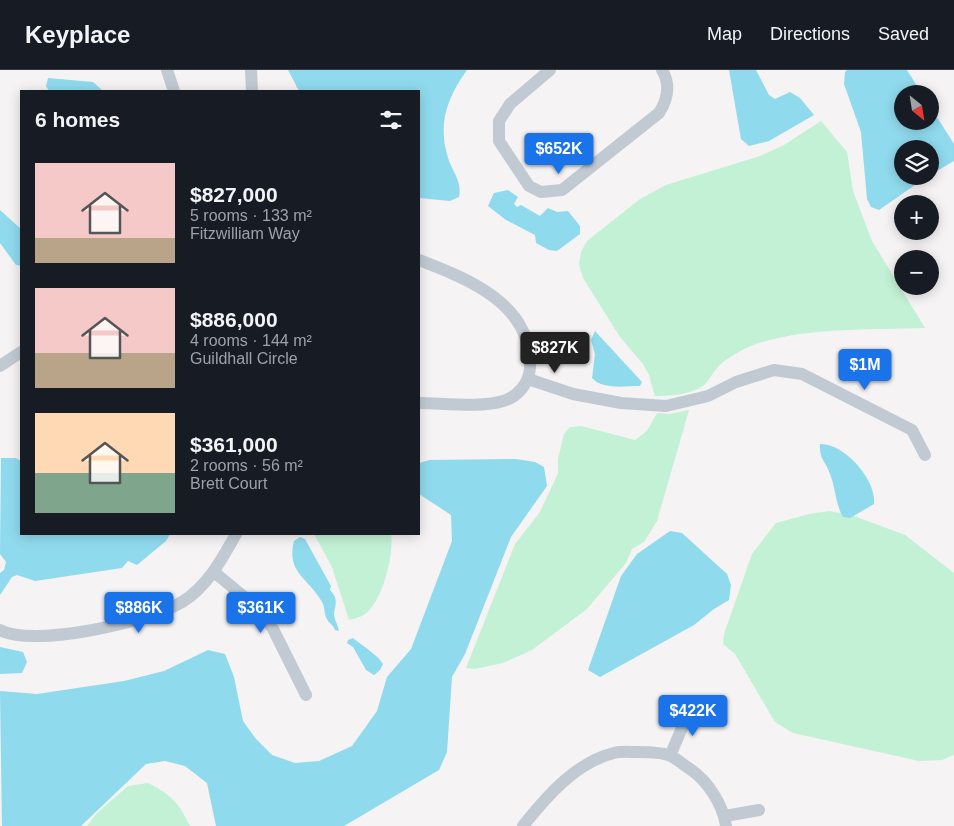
<!DOCTYPE html>
<html lang="en">
<head>
<meta charset="utf-8">
<style>
  :root { --surface:#171b24; --page:#20242c; --text:#f1f3f6; --muted:#9ea1a6; --line:#363941; --accent:#1a73e8 }
  body { margin:0; font-family:Arial,sans-serif; background:var(--page); color:var(--text); height:100vh; display:flex; flex-direction:column; font-size:19px; white-space:nowrap }
  * { box-sizing:border-box; margin:0 }
  p { font-size:16px; color:var(--muted) }
  .icon { flex:none; width:28px; height:28px; fill:none; stroke:currentColor; stroke-width:2; stroke-linecap:round; stroke-linejoin:round }
  .map { position:relative; flex:1; overflow:hidden }
  .side { position:absolute; left:20px; top:20px; width:400px; height:445px; display:flex; flex-direction:column; background:var(--surface); border-radius:0px; box-shadow:0 2px 12px #0003 }
  .side>* { flex:none }
  .needle { width:32px; rotate:150deg }
  .controls { position:absolute; left:894px; top:15px; display:grid; gap:10px }
  .controls a { display:grid; place-items:center; width:45px; height:45px; border-radius:50%; background:var(--surface); box-shadow:0 2px 12px #0003; font-size:25px }
  .price { position:absolute; translate:-50% -42px; padding:0 11px; border-radius:5px; background:var(--accent); color:#fff; font-size:16px; line-height:32px; filter:drop-shadow(0 1px 2px #0008) }
  .price::after { content:''; position:absolute; left:50%; top:30px; width:15px; height:11px; margin-left:-8px; background:inherit; clip-path:polygon(0 0,100% 0,50% 100%) }
  .price.on { background:#222; color:#fff }
  ul { padding:0; list-style:none }
  li { display:flex; align-items:center; gap:15px; height:125px; padding:0 15px }
  li span { display:grid; place-items:center; flex:none; width:140px; height:100px; border-radius:0px; color:#555 }
  li>.icon { margin-inline-start:auto }
  span .icon { width:60px; height:60px; fill:#fffc; stroke-width:1 }
  li b { font-size:21px }
  h2 { display:flex; justify-content:space-between; align-items:center; height:60px; padding:0 15px; font-size:21px }
  header { display:flex; align-items:center; gap:30px; box-sizing:border-box; height:70px; padding:0 25px; background:var(--surface); border-bottom:1px solid var(--line) }
  header strong { font-size:24px }
  nav { display:flex; gap:28px; margin-inline-start:auto; font-size:18px }
  .map>svg:first-child { display:block }
  .green { fill:#c3f1d5 }
  .water { fill:#90daee }
  .lines { fill:none; stroke-linecap:round; stroke-linejoin:round }
  .minor { stroke:#c1cad2; stroke-width:12 }
</style>
</head>
<body>
<header>
<strong>Keyplace</strong>
<nav><a>Map</a><a>Directions</a><a>Saved</a></nav>
</header>
<div class="map">
<svg width="954" height="756" viewBox="0 0 954 756">
  <rect width="100%" height="100%" fill="#f5f3f3"/>
  <path class="green" d="M821,51L847,82L853,121L872,171L925,258C872,260 814,257 762,272C748,276 727,287 717,298C712,304 708,312 703,316C690,325 669,326 655,326L649,305L643,294L620,267L583,208L579,194L581,182L587,171L640,129L666,115L760,86L784,75Z
    M689,340L657,451L644,472L632,479L626,493L587,539L532,580L503,593L475,599L466,598L515,474L540,442L553,414L558,403V389L564,364L570,357L581,356L635,370L647,361L657,343L670,344Z
    M830,441L854,446L905,465L954,503V685L942,690L919,691L793,663L775,652L735,584L723,574L724,564L752,484L776,453L809,444Z
    M314,464H391C394,483 384,524 370,539C365,546 357,548 349,550L332,497Z
    M148,713C173,726 178,732 190,756H87L96,744L128,716Z"/>
  <path class="water" d="M288,0H467C446,29 437,56 449,91C454,103 462,113 459,127L450,131L419,128V21H299Z
    M729,0H756L769,25L775,29L790,22L800,28L814,45L769,71L749,76L741,69Z
    M847,0H907L922,24H902V51H930V36L954,74V91L930,105V79H902V106H928L879,140L871,137L867,129L861,62L844,14L845,2Z
    M48,8L93,12L103,21H49L46,16Z
    M508,120L518,127L514,134L517,137L521,135L540,146L548,138L557,142L568,141L580,156V164L557,181L549,180L536,173L535,165L506,150L488,136L494,123Z
    M0,140L21,159V196L16,195L0,173Z
    M595,261L642,312L640,316C625,316 603,320 592,308L595,284L591,270Z
    M820,374C844,373 877,410 874,434L850,448L843,447C835,433 836,419 830,404C826,391 819,390 820,374Z
    M1,388H16L21,391V464H170L166,471L137,495L128,491L122,498L35,511L17,505L12,507L0,525V503L4,500L6,492L0,484Z
    M516,389L535,392L544,397L547,416L511,467L465,584L452,607L447,682L439,700L344,756H216L207,713L185,696L165,691L146,694L81,756H2L0,621L37,624L124,611L164,601L208,580L225,584L234,607L243,651L256,669L272,685L295,693L319,691L352,676L377,641L387,607L411,579L452,471L451,445L419,424V393L430,390Z
    M670,461L682,463L727,504L731,515L729,530L714,539L694,555L600,607L588,600L621,506L637,484Z
    M300,467L305,469L331,516L330,520C339,529 335,534 334,544C334,549 338,555 339,561L335,560C333,554 328,553 326,547C324,542 325,537 322,532C308,507 286,503 294,471Z
    M353,568C362,576 377,584 383,594L380,600L374,605L366,600L353,577L347,573L348,570Z
    M0,577L23,582L27,592L22,603L0,604Z"/>
  <g class="lines">
    <path class="minor" d="M167,0L174,21
      M251,0L252,21
      M550,0L510,34L499,51V71L529,116L541,122L562,120L659,43C668,29 671,15 662,0
      M419,190C468,209 533,234 530,298C529,313 518,327 503,331C482,338 441,333 419,333
      M0,296L21,282
      M528,309L573,324L621,333L666,336L708,326L736,312L774,300L802,304L912,360L925,385
      M214,502L261,541L273,559L306,625
      M0,560C34,578 149,552 182,532C207,517 222,489 236,464
      M670,686L687,646L701,636
      M725,746L759,740
      M523,756C546,727 576,692 614,683C621,681 630,682 637,682C647,682 662,682 671,686C678,690 684,695 690,699C708,711 723,735 726,756"/>
  </g>
</svg>
<div class="controls">
<a><svg class="needle" viewBox="-14 -14 28 28"><path d="M0-13l5 13h-10z" fill="#e53935"/><path d="M0 13l5-13h-10z" fill="#9ea1a6"/></svg></a>
<a><svg class="icon" aria-label="layers" viewBox="0 0 24 24"><path d="M12 4l9 5-9 5-9-5zM3 14l9 5 9-5"/></svg></a>
<a>+</a>
<a>−</a>
</div>
<b class="price" style="left:559px;top:105px">$652K</b>
<b class="price on" style="left:555px;top:304px">$827K</b>
<b class="price" style="left:865px;top:321px">$1M</b>
<b class="price" style="left:139px;top:564px">$886K</b>
<b class="price" style="left:261px;top:564px">$361K</b>
<b class="price" style="left:693px;top:667px">$422K</b>
<section class="side">
<h2>6 homes<svg class="icon" aria-label="filters" viewBox="0 0 24 24"><path d="M4 7h16M4 17h16"/><circle cx="9" cy="7" r="2"/><circle cx="15" cy="17" r="2"/></svg></h2>
<ul>
<li><span style="background:linear-gradient(#f6c9c9 75%,#b9a48a 0)"><svg class="icon" aria-label="home" viewBox="0 0 24 24"><path d="M3 11l9-7 9 7M6 9v11h12V9"/></svg></span><div><b>$827,000</b><p>5 rooms · 133 m²</p><p>Fitzwilliam Way</p></div></li>
<li><span style="background:linear-gradient(#f6c9c9 65%,#b9a48a 0)"><svg class="icon" aria-label="home" viewBox="0 0 24 24"><path d="M3 11l9-7 9 7M6 9v11h12V9"/></svg></span><div><b>$886,000</b><p>4 rooms · 144 m²</p><p>Guildhall Circle</p></div></li>
<li><span style="background:linear-gradient(#ffd9b3 60%,#7fa58c 0)"><svg class="icon" aria-label="home" viewBox="0 0 24 24"><path d="M3 11l9-7 9 7M6 9v11h12V9"/></svg></span><div><b>$361,000</b><p>2 rooms · 56 m²</p><p>Brett Court</p></div></li>
</ul>
</section>
</div>
</body>
</html>
